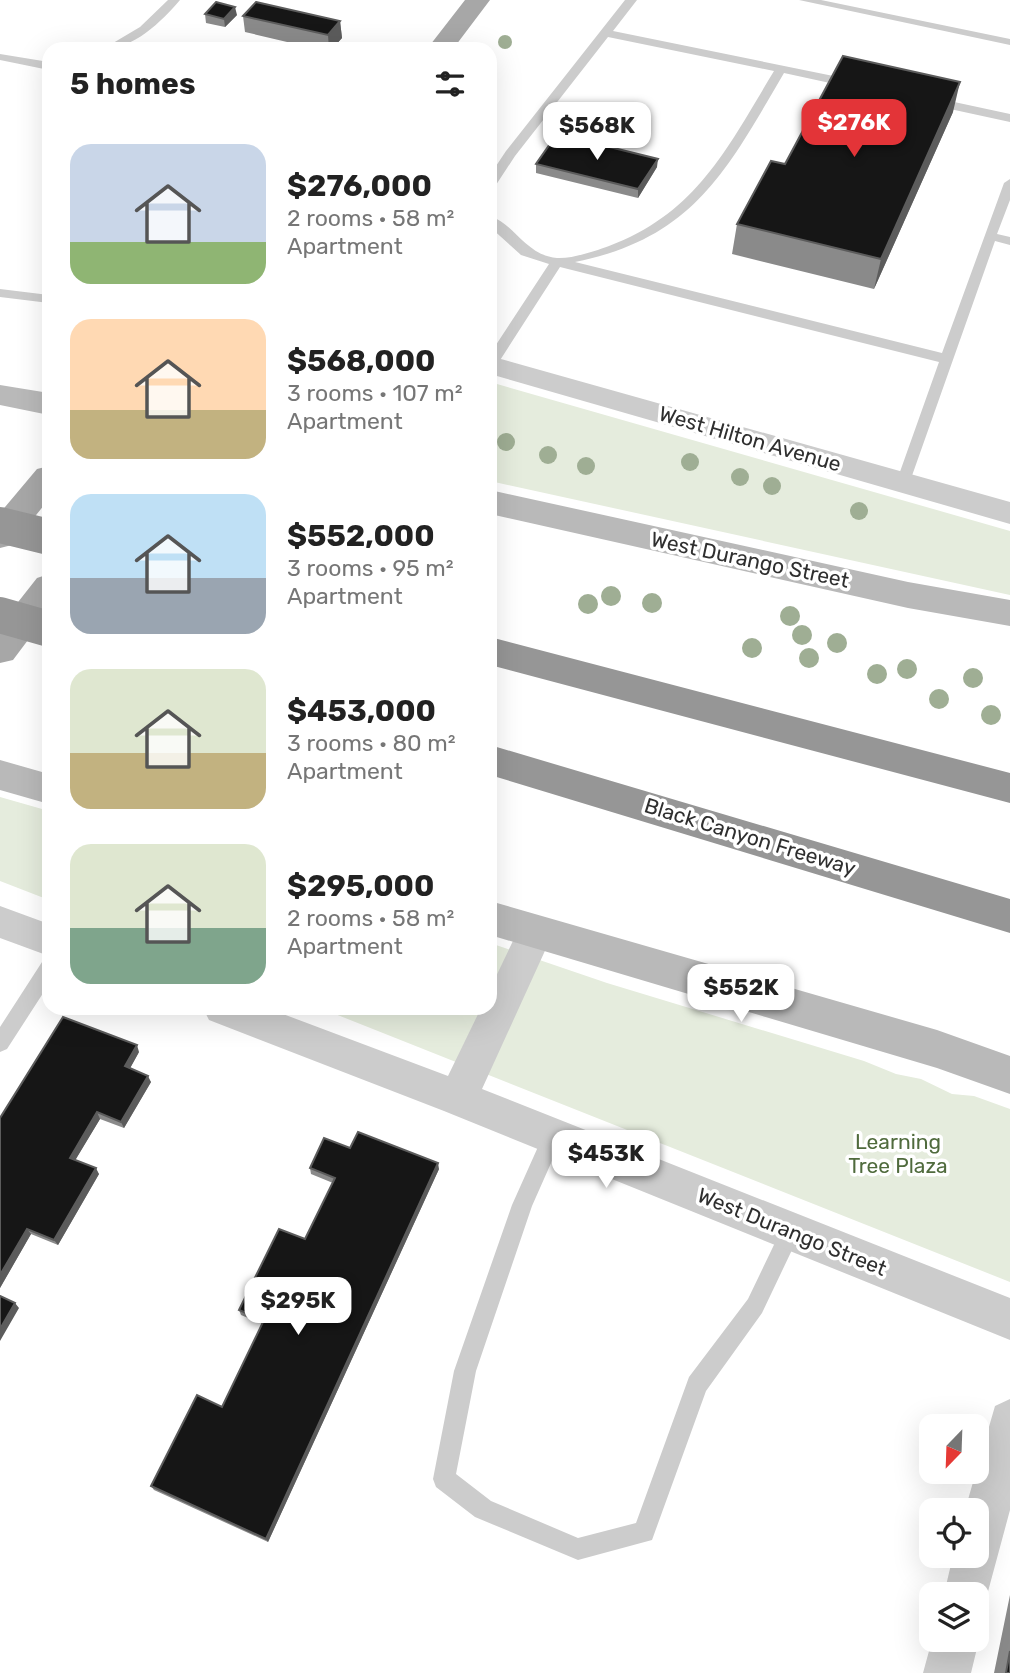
<!DOCTYPE html>
<html lang="en">
<head>
<meta charset="utf-8">
<style>
  :root { --surface:#fff; --page:#f2f2f2; --text:#222; --muted:#767676; --accent:#e33438 }
  body { margin:0; font-family:Rubik,sans-serif; background:var(--page); color:var(--text); height:100vh; display:flex; flex-direction:column; font-size:26px; white-space:nowrap }
  * { box-sizing:border-box; margin:0 }
  p { font-size:23px; color:var(--muted) }
  .icon { flex:none; width:38px; height:38px; fill:none; stroke:currentColor; stroke-width:2; stroke-linecap:round; stroke-linejoin:round }
  .map { position:relative; flex:1; overflow:hidden }
  .sheet { position:absolute; left:42px; top:42px; width:455px; height:973px; display:flex; flex-direction:column; background:var(--surface); border-radius:21px; box-shadow:0 7px 28px #0002 }
  .sheet>* { flex:none }
  .needle { width:46px; rotate:203deg }
  .buttons { position:absolute; left:919px; top:1414px; display:grid; gap:14px }
  .buttons a { display:grid; place-items:center; width:70px; height:70px; border-radius:14px; background:var(--surface); box-shadow:0 7px 28px #0002; font-size:35px }
  .price { position:absolute; translate:-50% -60px; padding:0 16px; border-radius:14px; background:#fff; color:#222; font-size:23px; line-height:46px; filter:drop-shadow(0 2px 4px #0008) }
  .price::after { content:''; position:absolute; left:50%; top:42px; width:21px; height:16px; margin-left:-10px; background:inherit; clip-path:polygon(0 0,100% 0,50% 100%) }
  .price.selected { background:var(--accent); color:#fff }
  ul { padding:0; list-style:none }
  li { display:flex; align-items:center; gap:21px; height:175px; padding:0 28px }
  li span { display:grid; place-items:center; flex:none; width:196px; height:140px; border-radius:21px; color:#555 }
  li>.icon { margin-inline-start:auto }
  span .icon { width:84px; height:84px; fill:#fffc; stroke-width:1 }
  li b { font-size:30px }
  h2 { display:flex; justify-content:space-between; align-items:center; height:84px; padding:0 28px; font-size:30px }
  .map>svg:first-child { display:block }
  .green { fill:#e5ecdd }
  .lines { fill:none; stroke-linecap:round; stroke-linejoin:round }
  .service { fill:#ccc; fill-rule:evenodd }
  .minor { fill:#ccc; fill-rule:evenodd }
  .secondary { fill:#b9b9b9; fill-rule:evenodd }
  .primary { fill:#a7a7a7; fill-rule:evenodd }
  .motorway { fill:#969696; fill-rule:evenodd }
  .motorway-bridge { stroke:#969696; stroke-width:36 }
  .tree { fill:#9fae94 }
  .wall { fill:#8a8a8a }
  .shaded-wall { fill:#5c5c5c }
  .building { fill:#161616; stroke:#5c5c5c; stroke-width:2 }
  .labels { text-anchor:middle; stroke-width:7; stroke-linejoin:round; paint-order:stroke }
  .street-label { font-size:21px; fill:#2f2f2f; stroke:#fff }
  .park-label { font-size:21px; fill:#506b3d; stroke:#fff }
</style>
</head>
<body>
<div class="map">
<svg width="1010" height="1673" viewBox="0 0 1010 1673">
  <rect width="100%" height="100%" fill="#fff"/>
  <path class="green" d="M490,382L1010,531V595L490,481Z
    M0,797L49,811V900L0,881Z
    M490,943L607,983L864,1061L896,1074L921,1079L952,1094L974,1096L1010,1109V1282L320,1008H490Z"/>
  <g class="lines">
    <path class="service" d="M168,0H180C161,22 134,49 103,49L140,27Z
      M625,0H637L613,31L853,80L859,84L853,88L784,73C727,170 694,238 575,262L942,353L1004,183L1010,179V200L997,234L1010,237V245L995,241L908,487L903,488L896,483L939,362L560,267L495,368L490,370V354L549,264L521,255L490,227V216C515,224 525,255 557,258C572,259 595,251 609,246C697,213 728,147 774,71L608,37L515,156L494,188L490,189V175L506,151Z
      M799,0H821L1010,39V45Z
      M0,54L49,62V70L0,60Z
      M931,97L1010,114V122L927,104L925,101Z
      M0,289L49,295V303L0,297Z
      M49,960V984L7,1049L0,1052V1027L42,962Z
      M553,1127L560,1129L563,1136L532,1206L476,1371L456,1474L491,1501L578,1538L636,1523L689,1377L748,1299L784,1224L791,1221L798,1224L801,1231L762,1313L706,1391L652,1540L578,1560L475,1517L436,1487L433,1479L454,1371L512,1205L546,1129Z"/>
    <path class="minor" d="M490,356L1010,502V524L490,374Z
      M0,906L49,924V956L0,938Z
      M536,915L549,920L554,931L482,1089L1010,1298V1340L444,1111L209,1020L203,1008H267L448,1076L481,1008H490V989L523,920Z
      M1010,1399V1510L983,1610L976,1613V1594H944L953,1556H976V1510H965L995,1406Z
      M976,1635L979,1640L971,1673H923L932,1640H976Z"/>
    <path class="secondary" d="M0,385L49,393V415L0,405Z
      M490,490L908,582L1010,600V626L908,608L490,514Z
      M0,760L49,774V804L0,790Z
      M490,901L937,1030L1010,1056V1094L937,1068L490,935Z"/>
    <path class="primary" d="M465,0H490L453,49H427Z
      M49,466V499L12,545L0,548V513L37,469Z
      M49,574V612L13,660L0,663V625L37,578Z"/>
    <path class="motorway" d="M490,637L1010,773V803L490,665Z
      M490,745L1010,899V933L490,775Z"/>
    <path class="motorway-bridge" d="M0,525L49,537
      M0,615L49,629"/>
  </g>
  <g class="tree">
    <circle cx="505" cy="42" r="7"/>
    <circle cx="506" cy="442" r="9"/>
    <circle cx="548" cy="455" r="9"/>
    <circle cx="690" cy="462" r="9"/>
    <circle cx="586" cy="466" r="9"/>
    <circle cx="740" cy="477" r="9"/>
    <circle cx="772" cy="486" r="9"/>
    <circle cx="859" cy="511" r="9"/>
    <circle cx="611" cy="596" r="10"/>
    <circle cx="652" cy="603" r="10"/>
    <circle cx="588" cy="604" r="10"/>
    <circle cx="790" cy="616" r="10"/>
    <circle cx="802" cy="635" r="10"/>
    <circle cx="837" cy="643" r="10"/>
    <circle cx="752" cy="648" r="10"/>
    <circle cx="809" cy="658" r="10"/>
    <circle cx="907" cy="669" r="10"/>
    <circle cx="877" cy="674" r="10"/>
    <circle cx="973" cy="678" r="10"/>
    <circle cx="939" cy="699" r="10"/>
    <circle cx="991" cy="715" r="10"/>
  </g>
  <path class="wall" d="M205,14L237,15L225,27L206,23Z
    M243,16L340,21L342,38L332,49H317L245,32Z
    M953,112L874,289L732,254L737,224L785,164Z
    M536,164L657,167L638,198L536,173Z
    M139,1052L130,1068L151,1082L124,1128L100,1119L75,1160L99,1174L58,1245L31,1234L0,1288V1118Z
    M350,1148L439,1169L268,1542L154,1490L151,1486L222,1407L263,1324L241,1315L239,1310L305,1239L333,1183L311,1174L310,1168Z
    M1010,1595V1673H994Z"/>
  <path class="shaded-wall" d="M235,7L237,15L225,27L224,19Z
    M340,21L342,38L332,49H329L328,35Z
    M960,82L953,112L874,289L881,259Z
    M658,159L657,167L638,198V189Z
    M137,1045L139,1052L128,1072L125,1066Z
    M148,1076L151,1082L124,1128L121,1122Z
    M97,1112L100,1119L73,1164L70,1158Z
    M438,1163L439,1169L268,1542L266,1539Z
    M96,1168L99,1174L58,1245L54,1240Z
    M27,1229L31,1234L0,1288V1275Z
    M15,1303L19,1308L0,1341V1329Z"/>
  <path class="building" d="M216,2L235,7L224,19L205,14Z
    M256,2L340,21L328,35L243,16Z
    M843,56L960,82L881,259L737,224L771,161L785,164Z
    M557,134L658,159L638,189L536,164Z
    M63,1017L137,1045L125,1066L148,1076L121,1122L97,1112L70,1158L96,1168L54,1240L27,1229L0,1275V1118Z
    M358,1132L438,1163L266,1539L151,1486L197,1395L222,1407L264,1320L239,1310L279,1229L305,1239L335,1178L310,1168L324,1138L350,1148Z
    M0,1296L15,1303L0,1329Z
    M1010,1651V1673H1006Z"/>
  <g class="labels">
    <g class="street-label">
      <text transform="translate(750 439) rotate(16)" y="7">West Hilton Avenue</text>
      <text transform="translate(750 560) rotate(12)" y="7">West Durango Street</text>
      <text transform="translate(750 837) rotate(17)" y="7">Black Canyon Freeway</text>
      <text transform="translate(792 1232) rotate(22)" y="7">West Durango Street</text>
    </g>
    <g class="park-label">
      <text x="898" y="1149">Learning<tspan x="898" dy="24">Tree Plaza</tspan></text>
    </g>
  </g>
</svg>
<div class="buttons">
<a><svg class="needle" viewBox="-14 -14 28 28"><path d="M0-13l5 13h-10z" fill="#e53935"/><path d="M0 13l5-13h-10z" fill="#767676"/></svg></a>
<a><svg class="icon" aria-label="locate" viewBox="0 0 24 24"><circle cx="12" cy="12" r="6"/><path d="M12 2v4M12 18v4M2 12h4M18 12h4"/></svg></a>
<a><svg class="icon" aria-label="layers" viewBox="0 0 24 24"><path d="M12 4l9 5-9 5-9-5zM3 14l9 5 9-5"/></svg></a>
</div>
<b class="price selected" style="left:854px;top:159px">$276K</b>
<b class="price" style="left:597px;top:162px">$568K</b>
<b class="price" style="left:741px;top:1024px">$552K</b>
<b class="price" style="left:606px;top:1190px">$453K</b>
<b class="price" style="left:298px;top:1337px">$295K</b>
<section class="sheet">
<h2>5 homes<svg class="icon" aria-label="filters" viewBox="0 0 24 24"><path d="M4 7h16M4 17h16"/><circle cx="9" cy="7" r="2"/><circle cx="15" cy="17" r="2"/></svg></h2>
<ul>
<li><span style="background:linear-gradient(#c9d6e8 70%,#8fb573 0)"><svg class="icon" aria-label="home" viewBox="0 0 24 24"><path d="M3 11l9-7 9 7M6 9v11h12V9"/></svg></span><div><b>$276,000</b><p>2 rooms · 58 m²</p><p>Apartment</p></div></li>
<li><span style="background:linear-gradient(#ffd9b3 65%,#c2b280 0)"><svg class="icon" aria-label="home" viewBox="0 0 24 24"><path d="M3 11l9-7 9 7M6 9v11h12V9"/></svg></span><div><b>$568,000</b><p>3 rooms · 107 m²</p><p>Apartment</p></div></li>
<li><span style="background:linear-gradient(#bfe0f5 60%,#9aa5b1 0)"><svg class="icon" aria-label="home" viewBox="0 0 24 24"><path d="M3 11l9-7 9 7M6 9v11h12V9"/></svg></span><div><b>$552,000</b><p>3 rooms · 95 m²</p><p>Apartment</p></div></li>
<li><span style="background:linear-gradient(#dfe7d0 60%,#c2b280 0)"><svg class="icon" aria-label="home" viewBox="0 0 24 24"><path d="M3 11l9-7 9 7M6 9v11h12V9"/></svg></span><div><b>$453,000</b><p>3 rooms · 80 m²</p><p>Apartment</p></div></li>
<li><span style="background:linear-gradient(#dfe7d0 60%,#7fa58c 0)"><svg class="icon" aria-label="home" viewBox="0 0 24 24"><path d="M3 11l9-7 9 7M6 9v11h12V9"/></svg></span><div><b>$295,000</b><p>2 rooms · 58 m²</p><p>Apartment</p></div></li>
</ul>
</section>
</div>
</body>
</html>
